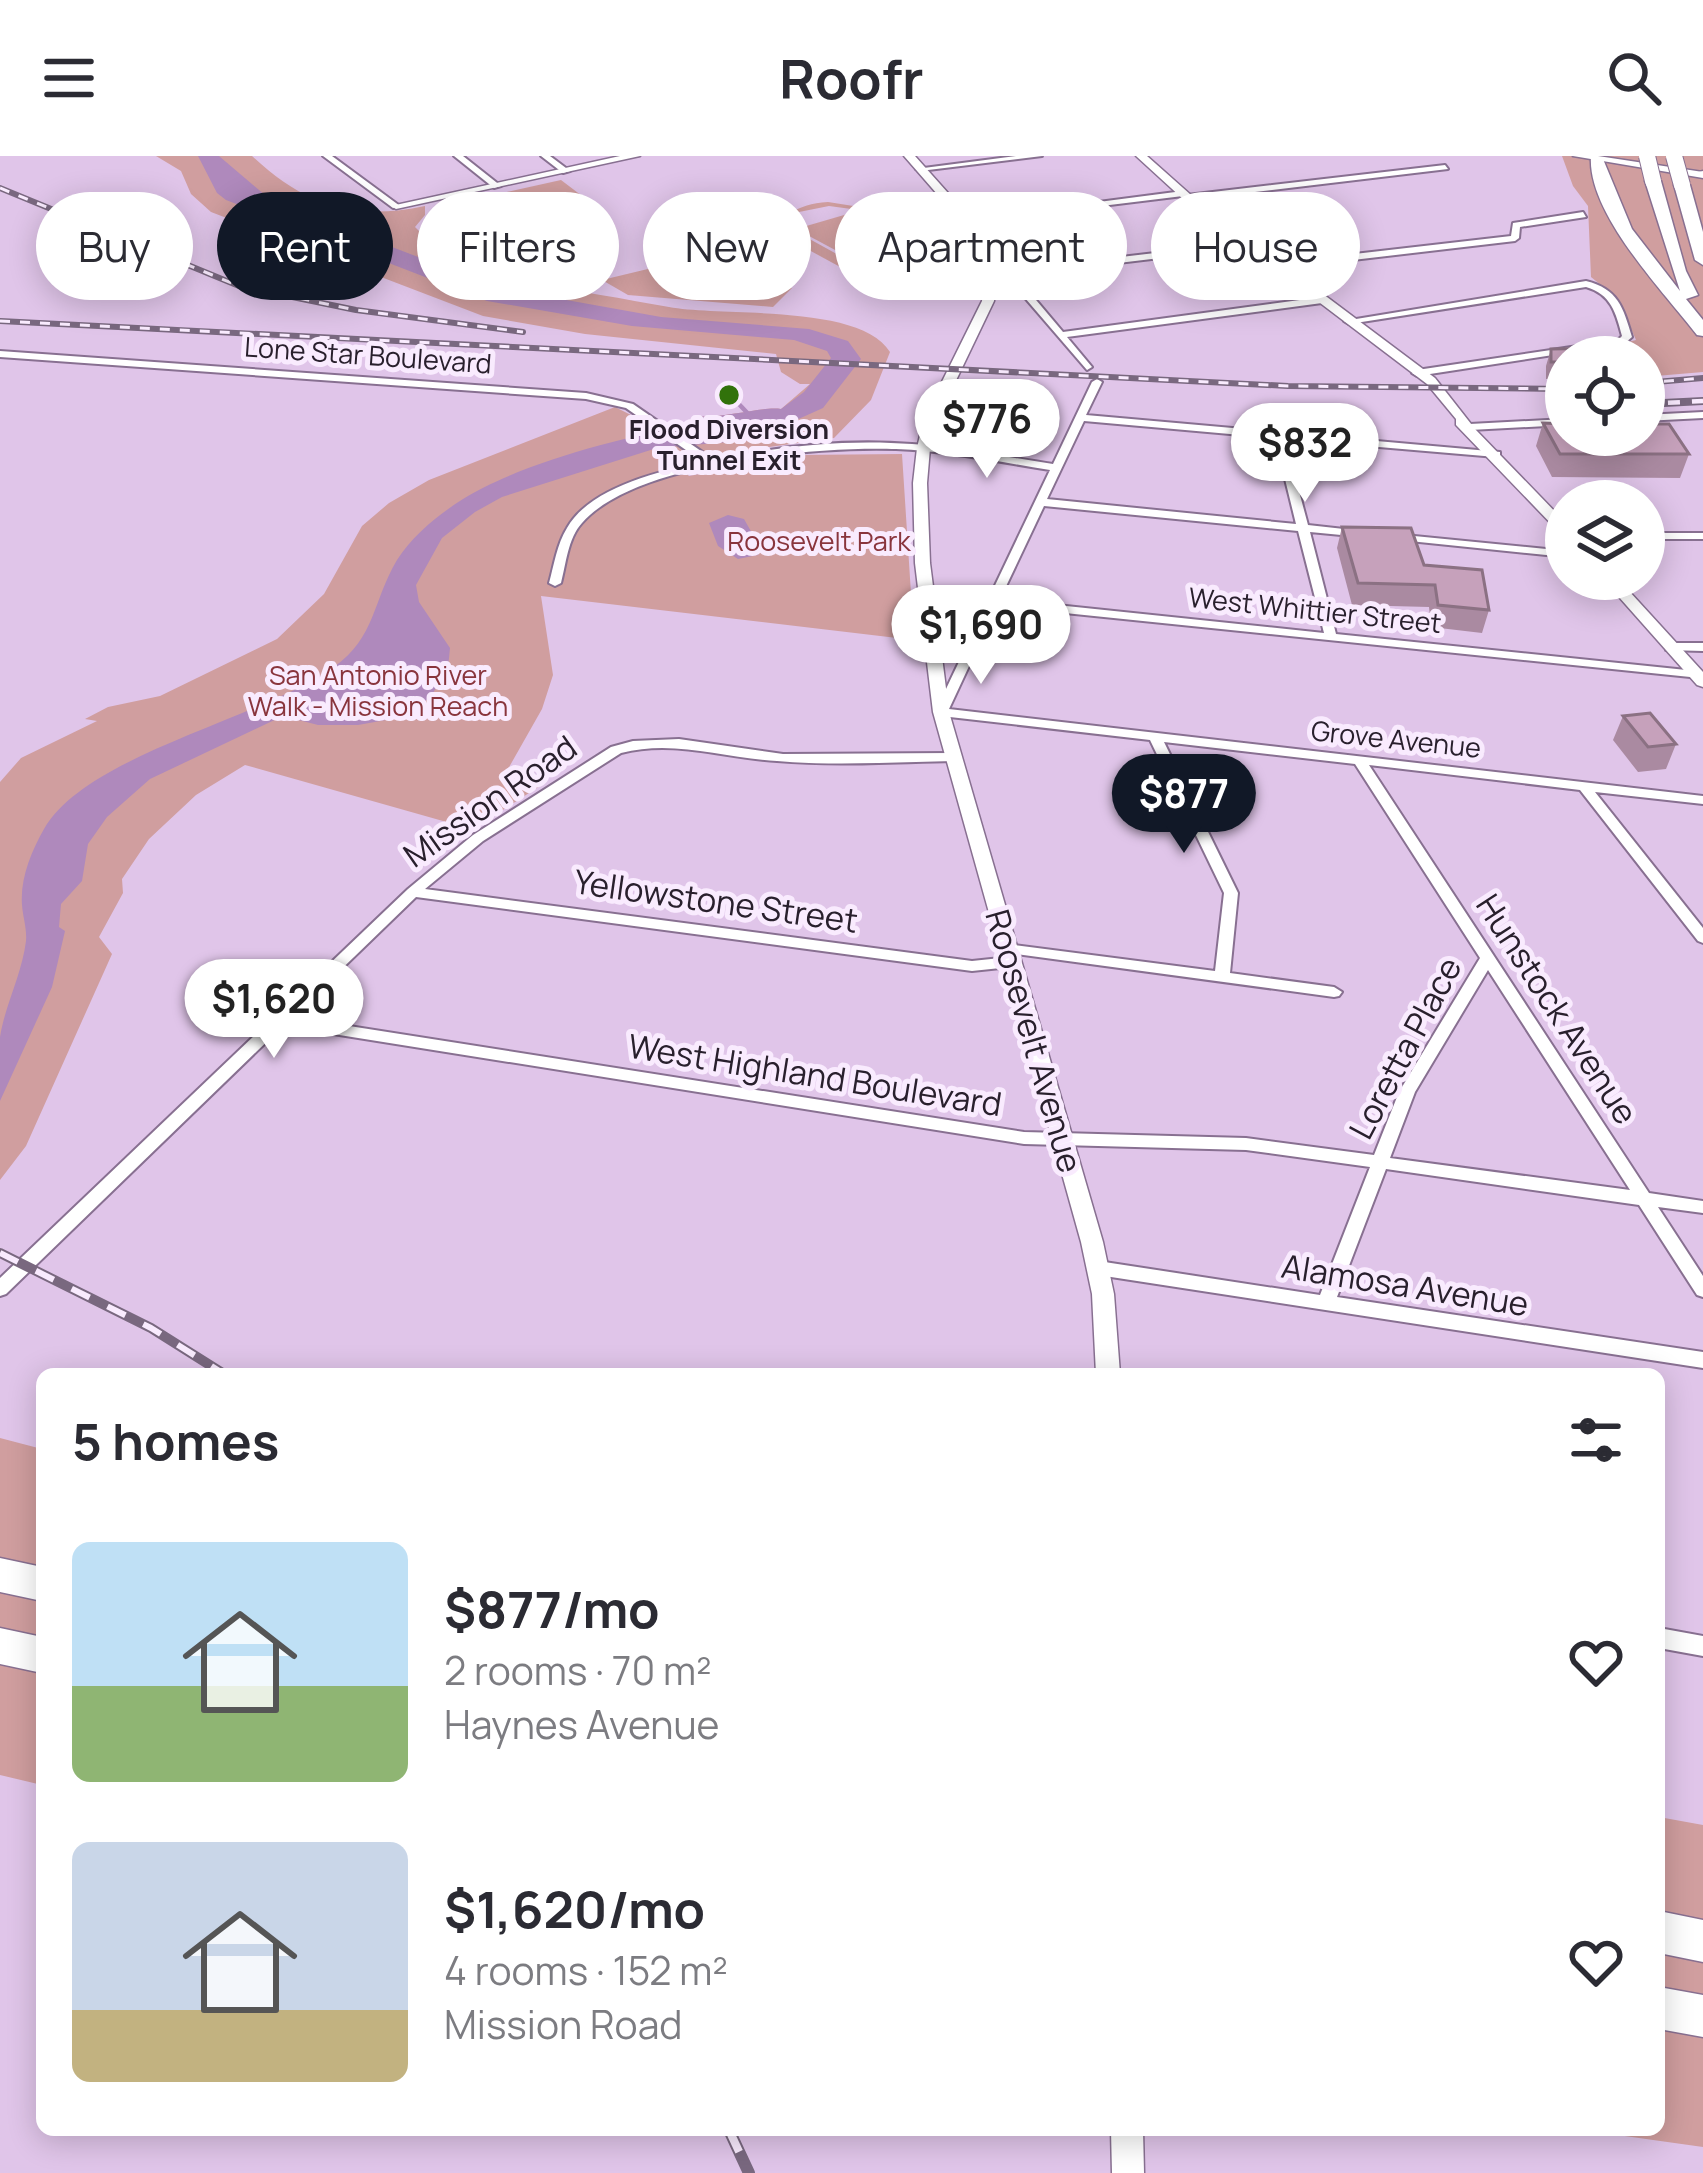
<!DOCTYPE html>
<html lang="en">
<head>
<meta charset="utf-8">
<style>
  :root { --surface:#fff; --page:#f2f2f3; --text:#2b2b33; --muted:#7c7c81; --accent:#111827 }
  body { margin:0; font-family:Manrope,sans-serif; background:var(--page); color:var(--text); height:100vh; display:flex; flex-direction:column; font-size:45px; white-space:nowrap }
  * { box-sizing:border-box; margin:0 }
  p { font-size:39px; color:var(--muted) }
  .icon { flex:none; width:66px; height:66px; fill:none; stroke:currentColor; stroke-width:2; stroke-linecap:round; stroke-linejoin:round }
  .map { position:relative; flex:1; overflow:hidden }
  .details { position:absolute; left:36px; top:1212px; width:1629px; height:768px; display:flex; flex-direction:column; background:var(--surface); border-radius:18px; box-shadow:0 6px 30px #0003 }
  .details>* { flex:none }
  .banner { position:absolute; left:36px; top:36px; width:1632px; height:108px; display:flex; gap:24px }
  .fabs { position:absolute; left:1545px; top:180px; display:grid; gap:24px }
  .fabs a { display:grid; place-items:center; width:120px; height:120px; border-radius:50%; background:var(--surface); box-shadow:0 6px 30px #0003; font-size:60px }
  .price { position:absolute; translate:-50% -102px; padding:0 27px; border-radius:42px; background:#fff; color:#222; font-size:39px; line-height:78px; filter:drop-shadow(0 3px 6px #0008) }
  .price::after { content:''; position:absolute; left:50%; top:72px; width:36px; height:27px; margin-left:-18px; background:inherit; clip-path:polygon(0 0,100% 0,50% 100%) }
  .price.active { background:var(--accent); color:#fff }
  ul { padding:0; list-style:none }
  li { display:flex; align-items:center; gap:36px; height:300px; padding:0 36px }
  li span { display:grid; place-items:center; flex:none; width:336px; height:240px; border-radius:18px; color:#555 }
  li>.icon { margin-inline-start:auto }
  span .icon { width:144px; height:144px; fill:#fffc; stroke-width:1 }
  li b { font-size:51px }
  h2 { display:flex; justify-content:space-between; align-items:center; height:144px; padding:0 36px; font-size:51px }
  .tag { padding:0 42px; border-radius:54px; background:var(--surface); box-shadow:0 6px 30px #0003; font-size:42px; line-height:108px }
  .tag.active { background:var(--accent); color:#fff }
  header { display:flex; justify-content:space-between; align-items:center; height:156px; padding:0 36px; background:var(--surface); font-size:54px; font-weight:700 }
  .map>svg:first-child { display:block }
  .green { fill:#d09e9f; fill-rule:evenodd }
  .water { fill:#af89bc }
  .lines { fill:none; stroke-linecap:round; stroke-linejoin:round }
  .stream { stroke:#af89bc; stroke-width:4.5 }
  .minor-casing { stroke:#887091; stroke-width:4 }
  .tertiary-casing { stroke:#887091; stroke-width:3 }
  .secondary-casing { stroke:#887091; stroke-width:3 }
  .motorway-casing { stroke:#887091; stroke-width:3 }
  .minor { fill:#fff; fill-rule:evenodd }
  .tertiary { fill:#fff; fill-rule:evenodd }
  .secondary { fill:#fff; fill-rule:evenodd }
  .motorway { fill:#fff; fill-rule:evenodd }
  .rail-far3-casing { stroke:#79687f; stroke-width:6 }
  .rail-far2-casing { stroke:#79687f; stroke-width:8 }
  .rail-far1-casing { stroke:#79687f; stroke-width:10 }
  .rail-casing { stroke:#79687f; stroke-width:12 }
  .rail-far3 { stroke:#f9ebfe; stroke-width:3; stroke-dasharray:10; stroke-linecap:butt }
  .rail-far2 { stroke:#f9ebfe; stroke-width:4.5; stroke-dasharray:12; stroke-linecap:butt }
  .rail-far1 { stroke:#f9ebfe; stroke-width:6; stroke-dasharray:20; stroke-linecap:butt }
  .rail { stroke:#f9ebfe; stroke-width:8; stroke-dasharray:24; stroke-linecap:butt }
  .motorway-bridge-casing { stroke:#887091; stroke-width:18; stroke-linecap:butt }
  .motorway-bridge { stroke:#fff; stroke-width:16 }
  .wall { fill:#aa8aa1 }
  .shaded-wall { fill:#8b7183 }
  .building { fill:#c6a1bb; stroke:#8b7183; stroke-width:3 }
  .poi-dot { fill:#31720b; stroke:#f9ebfe; stroke-width:4.5 }
  .labels { text-anchor:middle; stroke-width:10; stroke-linejoin:round; paint-order:stroke }
  .far-street-label { font-size:27px; fill:#29202d; stroke:#f9ebfe }
  .far-poi-label { font-size:27px; font-weight:bold; fill:#29202d; stroke:#f9ebfe }
  .far-park-label { font-size:27px; fill:#89353d; stroke:#f9ebfe }
  .street-label { font-size:33px; fill:#29202d; stroke:#f9ebfe }
</style>
</head>
<body>
<header><svg class="icon" aria-label="menu" viewBox="0 0 24 24"><path d="M4 6h16M4 12h16M4 18h16"/></svg>Roofr<svg class="icon" aria-label="search" viewBox="0 0 24 24"><circle cx="10" cy="10" r="6"/><path d="M15 15l6 6"/></svg></header>
<div class="map">
<svg width="1703" height="2017" viewBox="0 0 1703 2017">
  <rect width="100%" height="100%" fill="#e0c5e9"/>
  <path class="green" d="M156,0H252C305,50 354,65 425,50V59L415,71L423,79H428L437,62L523,63L515,83L453,84L458,99L518,118L468,101L476,93L545,80L585,105L528,118L549,122L532,129C578,134 623,143 669,151C720,161 861,147 890,196L871,244L834,282L754,293L681,312L689,320L799,299L902,298L914,484L541,440L553,519L542,553L508,613L543,628L467,677L450,667L245,609L196,639L149,683L122,723L123,737L99,781L112,798L26,990L0,1024V626L21,602L97,565L85,563L108,551L160,540L277,483L324,438L362,370L389,347L429,324L615,251L639,263L633,266L640,278L686,271L694,260C723,263 762,250 781,253L810,228H800L781,216L776,198L585,178L483,160L211,56L191,38L181,15Z
    M1562,0H1703V216L1644,221V201H1620L1612,190L1636,184L1618,143L1591,121L1588,50L1573,30Z
    M561,24L590,46L522,61L493,39Z
    M828,46L866,52L959,99L971,108L970,119L944,133L904,135L909,139L899,143L763,69C787,63 794,48 828,46ZM829,50L859,54L952,101L961,109V118L933,130L891,128L786,70L794,57Z
    M851,57L947,106L891,124L796,73Z
    M727,94L792,132L773,151L628,139L602,124Z
    M0,1282L42,1293V1629L0,1619Z
    M1659,1661L1703,1669V1991L1582,1974H1659Z"/>
  <path class="water" d="M198,0H219L272,45L499,132L661,161L809,173L848,185L861,203L823,252L765,278L787,281L657,292L502,341L475,356L442,382L416,429L419,446L450,492L448,512L430,542L397,562L358,569H318L283,560L150,623L107,661L88,688L82,725L61,748L59,771L65,775L52,831L0,945C0,925 0,901 0,881C5,849 22,818 26,785C27,772 23,762 22,749C20,723 31,696 44,673C87,598 260,564 334,511C376,481 372,446 397,404C413,379 438,359 463,343C517,309 623,280 686,271L694,260C724,263 762,250 781,253L804,236L831,202L827,195L794,184L632,170L487,145L226,44L217,37Z
    M728,359L744,363L761,393L758,399L738,403L718,390L709,367Z"/>
  <g class="lines">
    <path class="stream" d="M736,245L754,264"/>
    <g class="minor-casing">
      <path id="minor" d="M323,0H332L400,50L393,52Z
        M454,0H463L501,30L494,32Z
        M541,0H550L570,15L563,17Z
        M1016,0H1042L920,15L916,13Z
        M1445,9L1448,13L1187,44L1183,40L964,67L960,64L1183,35L1187,39Z
        M1583,56L1586,61L1520,71L1519,82L1515,85L1276,113L1272,110L1276,107L1511,80L1513,67Z
        M1249,86L1252,87V91L993,122L988,119L993,116Z
        M1586,125C1618,133 1623,151 1632,181L1624,188L1417,220L1412,217L1417,214L1618,184L1622,180C1616,157 1611,138 1586,131L1349,168L1344,165Z
        M991,132L1031,138L1063,176L1322,141L1327,144L1322,147L1067,181L1092,211L1087,214L1025,142L988,137V133Z
        M0,195L586,237L633,248L714,304C778,290 847,283 912,288C959,291 1006,301 1053,308L1092,226L1097,223L1102,226L1086,259L1500,296V300L1496,301L1285,283L1308,369L1362,375L1368,378L1362,381L1310,376L1336,478L1696,515L1700,516V522L997,450L949,553L1703,640V648L1595,636L1703,772V787L1698,785L1580,634L1369,609L1649,1037L1703,1045V1057L1658,1051L1703,1120V1141L1697,1139L1639,1049L1386,1013L1337,1141L1703,1196V1212L1098,1119L1092,1117L1089,1112L1092,1107L1098,1105L1320,1139L1370,1011L1246,994L1024,988L283,870L6,1138L0,1140V1122L408,733L473,679L611,591L633,585L679,583L783,598L953,597L960,601L953,605C894,606 835,610 777,605C723,602 674,583 621,597L483,685L425,733L972,805L1010,801L1017,806L1010,811L972,815L416,741L292,861L1024,976L1246,982L1374,999L1399,936L1480,802L1355,608L1164,586L1238,737L1230,817L1334,831L1342,836L1339,840L1334,841L1001,796L999,793L1006,788L1215,815L1224,737L1150,584L941,560L935,556L968,487L932,482L926,478L932,474L971,480L986,449L928,443L922,439L928,435L989,442L1050,314C999,306 948,295 896,293C818,290 635,306 582,367C568,382 566,408 561,427L555,430L549,427C554,409 557,388 567,372C590,331 661,315 703,306L626,252L586,243L0,201ZM1084,265L1275,282L1296,368L1047,343ZM1044,350L1298,375L1324,477L1000,443ZM1488,814L1630,1034L1390,1002L1415,936Z
        M1703,256V262L1644,265V259Z
        M1566,263V269L1470,274L1465,271L1470,268Z
        M1644,377H1703V383H1644Z
        M1394,378L1566,395V401L1390,383V379Z
        M1670,487H1703V495L1666,494V488Z
        M1659,1472L1703,1480V1500L1659,1492Z"/>
    </g>
    <g class="tertiary-casing">
      <path id="tertiary" d="M620,0H640L396,53L391,50Z
        M1573,0H1598L1703,16V22Z"/>
    </g>
    <g class="secondary-casing">
      <path id="secondary" d="M904,0H915L973,65L998,110L994,145L938,262L930,292L927,327L930,407L949,556L1103,1086L1114,1138L1120,1218H1096L1092,1138L1081,1086L933,556L915,407L913,327L917,292L924,262L982,145L986,110L965,70Z
        M1136,0H1147L1191,39L1435,222L1475,273L1566,367V379L1561,378L1456,269V263L1427,228L1183,43Z
        M1703,15V21L1690,18Z
        M1603,423H1618L1703,516V531L1697,529Z
        M1111,1974H1143L1144,2017H1112Z"/>
    </g>
    <g class="motorway-casing">
      <path id="motorway" d="M1591,0L1603,3L1632,73L1680,135L1645,25L1653,20L1661,25L1686,115L1698,139L1686,143L1703,164V180L1697,179C1663,135 1587,57 1591,0Z
        M1682,24L1690,29L1703,76V109L1695,104L1674,29Z
        M0,1402L42,1411V1445L0,1436Z
        M0,1472L42,1481V1517L0,1508Z
        M1659,1755L1703,1764V1806L1659,1797Z
        M1659,1831L1703,1839V1881L1659,1873Z"/>
    </g>
    <use href="#minor" class="minor"/>
    <use href="#tertiary" class="tertiary"/>
    <use href="#secondary" class="secondary"/>
    <use href="#motorway" class="motorway"/>
    <g class="rail-far3-casing">
      <path id="rail-far3" d="M0,32L239,130L356,154L523,176
        M0,165L1288,230L1566,233
        M1644,227L1703,222
        M1696,245H1703"/>
    </g>
    <g class="rail-far2-casing">
      <path id="rail-far2" d="M1644,248L1703,245"/>
    </g>
    <g class="rail-far1-casing">
      <path id="rail-far1" d="M0,1097L151,1172L224,1218"/>
    </g>
    <g class="rail-casing">
      <path id="rail" d="M729,1974L749,2017"/>
    </g>
    <use href="#rail-far3" class="rail-far3"/>
    <use href="#rail-far2" class="rail-far2"/>
    <use href="#rail-far1" class="rail-far1"/>
    <use href="#rail" class="rail"/>
    <g class="motorway-bridge-casing">
      <path id="motorway-bridge" d="M1647,0L1653,25
        M1674,0L1682,29"/>
    </g>
    <use href="#motorway-bridge" class="motorway-bridge"/>
  </g>
  <path class="wall" d="M1210,90L1236,109L1219,111L1208,101Z
    M1551,193L1566,201V223H1546V210Z
    M1543,267L1689,298L1680,322L1552,321L1536,290Z
    M1342,371L1424,409L1489,454L1482,477L1431,471L1429,451L1352,449L1337,392Z
    M1623,560L1676,588L1666,613L1638,616L1613,584Z"/>
  <path class="shaded-wall" d="M1238,99L1236,109L1219,111L1221,101Z"/>
  <path class="building" d="M1227,88L1238,99L1221,101L1210,90Z
    M1608,192L1614,201H1566V206H1551V193Z
    M1543,267L1566,268V279H1644V268H1669L1689,298H1560Z
    M1342,371L1411,372L1424,409L1482,414L1489,454L1438,449L1435,429L1358,427Z
    M1650,557L1676,588L1648,591L1623,560Z"/>
  <circle class="poi-dot" cx="729" cy="239" r="12"/>
  <g class="labels">
    <g class="far-street-label">
      <text transform="translate(368 200) rotate(4)" y="9">Lone Star Boulevard</text>
      <text transform="translate(1315 455) rotate(6)" y="9">West Whittier Street</text>
      <text transform="translate(1396 584) rotate(6)" y="9">Grove Avenue</text>
    </g>
    <g class="far-poi-label">
      <text x="729" y="283">Flood Diversion<tspan x="729" dy="31">Tunnel Exit</tspan></text>
    </g>
    <g class="far-park-label">
      <text x="819" y="395">Roosevelt Park</text>
      <text x="378" y="529">San Antonio River<tspan x="378" dy="31">Walk - Mission Reach</tspan></text>
    </g>
    <g class="street-label">
      <text transform="translate(490 645) rotate(-35)" y="12">Mission Road</text>
      <text transform="translate(716 745) rotate(8)" y="12">Yellowstone Street</text>
      <text transform="translate(1557 853) rotate(57)" y="12">Hunstock Avenue</text>
      <text transform="translate(1034 885) rotate(74)" y="12">Roosevelt Avenue</text>
      <text transform="translate(1405 892) rotate(-62)" y="12">Loretta Place</text>
      <text transform="translate(815 919) rotate(9)" y="12">West Highland Boulevard</text>
      <text transform="translate(1405 1129) rotate(9)" y="12">Alamosa Avenue</text>
    </g>
  </g>
</svg>
<div class="fabs">
<a><svg class="icon" aria-label="locate" viewBox="0 0 24 24"><circle cx="12" cy="12" r="6"/><path d="M12 2v4M12 18v4M2 12h4M18 12h4"/></svg></a>
<a><svg class="icon" aria-label="layers" viewBox="0 0 24 24"><path d="M12 4l9 5-9 5-9-5zM3 14l9 5 9-5"/></svg></a>
</div>
<b class="price" style="left:987px;top:325px">$776</b>
<b class="price" style="left:1305px;top:349px">$832</b>
<b class="price" style="left:981px;top:531px">$1,690</b>
<b class="price active" style="left:1184px;top:700px">$877</b>
<b class="price" style="left:274px;top:905px">$1,620</b>
<div class="banner">
<a class="tag">Buy</a>
<a class="tag active">Rent</a>
<a class="tag">Filters</a>
<a class="tag">New</a>
<a class="tag">Apartment</a>
<a class="tag">House</a>
</div>
<section class="details">
<h2>5 homes<svg class="icon" aria-label="filters" viewBox="0 0 24 24"><path d="M4 7h16M4 17h16"/><circle cx="9" cy="7" r="2"/><circle cx="15" cy="17" r="2"/></svg></h2>
<ul>
<li><span style="background:linear-gradient(#bfe0f5 60%,#8fb573 0)"><svg class="icon" aria-label="home" viewBox="0 0 24 24"><path d="M3 11l9-7 9 7M6 9v11h12V9"/></svg></span><div><b>$877/mo</b><p>2 rooms · 70 m²</p><p>Haynes Avenue</p></div><svg class="icon" aria-label="heart" viewBox="0 0 24 24"><path d="M12 20l-8-8c-3-5 5-10 8-4 3-6 11-1 8 4z"/></svg></li>
<li><span style="background:linear-gradient(#c9d6e8 70%,#c2b280 0)"><svg class="icon" aria-label="home" viewBox="0 0 24 24"><path d="M3 11l9-7 9 7M6 9v11h12V9"/></svg></span><div><b>$1,620/mo</b><p>4 rooms · 152 m²</p><p>Mission Road</p></div><svg class="icon" aria-label="heart" viewBox="0 0 24 24"><path d="M12 20l-8-8c-3-5 5-10 8-4 3-6 11-1 8 4z"/></svg></li>
</ul>
</section>
</div>
</body>
</html>
